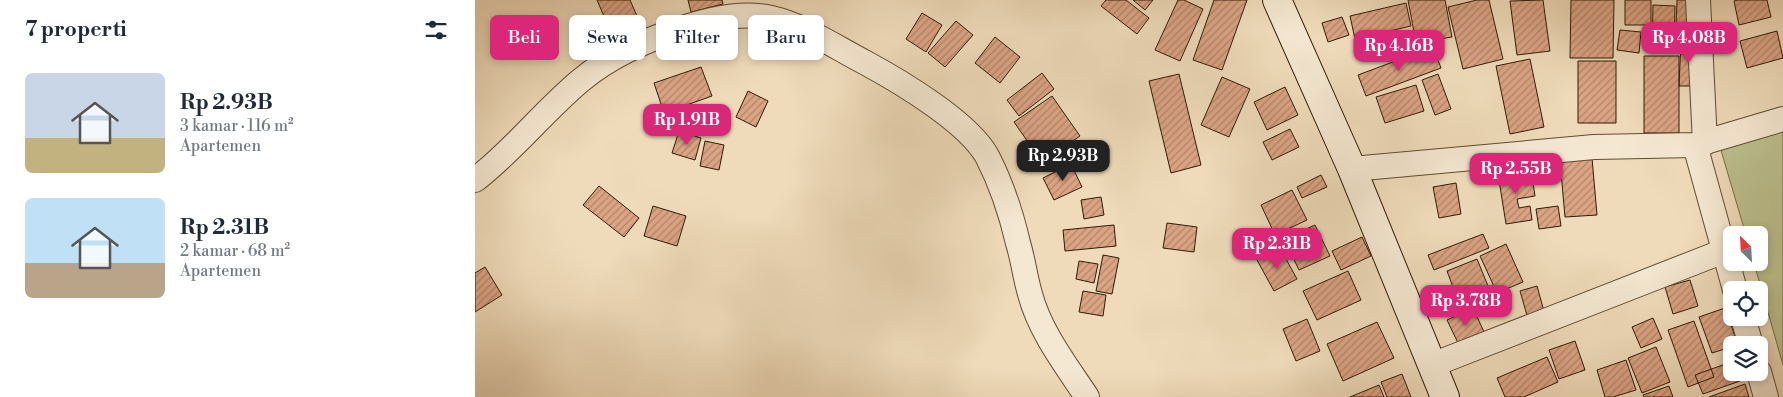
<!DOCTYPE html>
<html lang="id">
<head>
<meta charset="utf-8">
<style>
  :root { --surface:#fff; --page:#f2f2f3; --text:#1f2937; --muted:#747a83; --accent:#db2777 }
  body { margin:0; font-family:"Libre Bodoni",serif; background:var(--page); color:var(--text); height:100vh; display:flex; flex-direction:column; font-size:19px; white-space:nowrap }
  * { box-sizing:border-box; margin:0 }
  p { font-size:16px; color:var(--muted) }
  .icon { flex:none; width:28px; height:28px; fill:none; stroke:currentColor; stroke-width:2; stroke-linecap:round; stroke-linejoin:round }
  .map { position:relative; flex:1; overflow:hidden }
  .details { display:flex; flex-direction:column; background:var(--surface); width:475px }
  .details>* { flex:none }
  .guide { position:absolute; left:15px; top:15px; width:475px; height:45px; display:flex; gap:10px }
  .needle { width:32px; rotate:336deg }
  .fabs { position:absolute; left:1248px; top:226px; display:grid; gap:10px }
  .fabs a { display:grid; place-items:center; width:45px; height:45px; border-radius:8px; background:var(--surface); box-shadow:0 2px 8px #0003; font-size:25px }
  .price { position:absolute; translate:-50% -42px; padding:0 11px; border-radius:10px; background:var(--accent); color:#fff; font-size:16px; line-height:32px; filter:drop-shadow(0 1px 2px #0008) }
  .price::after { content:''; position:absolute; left:50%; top:30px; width:15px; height:11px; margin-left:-8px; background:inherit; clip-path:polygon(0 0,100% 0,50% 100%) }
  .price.current { background:#222; color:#fff }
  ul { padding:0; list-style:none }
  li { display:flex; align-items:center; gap:15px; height:125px; padding:0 25px }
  li span { display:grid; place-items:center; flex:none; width:140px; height:100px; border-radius:8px; color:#555 }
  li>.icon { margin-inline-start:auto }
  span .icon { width:60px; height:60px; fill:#fffc; stroke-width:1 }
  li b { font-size:21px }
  h2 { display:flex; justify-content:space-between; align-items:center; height:60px; padding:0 25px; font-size:21px }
  .pill { padding:0 18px; border-radius:8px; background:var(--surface); box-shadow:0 2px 8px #0003; font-size:18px; line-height:45px }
  .pill.current { background:var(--accent); color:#fff }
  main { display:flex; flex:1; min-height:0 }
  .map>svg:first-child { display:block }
  .green { fill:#bcbf8d; stroke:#766e48 }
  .building { fill:url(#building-hatch); stroke:#2f1c04 }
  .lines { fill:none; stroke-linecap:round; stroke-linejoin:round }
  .street-casing { stroke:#5f4c32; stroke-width:26 }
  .secondary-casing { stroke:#2f1c04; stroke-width:30 }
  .street { stroke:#f5e8d2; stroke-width:24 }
  .secondary { stroke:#f5e8d2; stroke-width:28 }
</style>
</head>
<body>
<main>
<section class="details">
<h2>7 properti<svg class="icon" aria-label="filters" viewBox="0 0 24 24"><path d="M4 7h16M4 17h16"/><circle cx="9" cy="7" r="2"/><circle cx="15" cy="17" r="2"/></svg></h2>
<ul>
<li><span style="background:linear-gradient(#c9d6e8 65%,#c2b280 0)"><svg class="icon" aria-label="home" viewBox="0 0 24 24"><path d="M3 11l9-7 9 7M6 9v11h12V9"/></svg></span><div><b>Rp 2.93B</b><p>3 kamar · 116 m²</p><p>Apartemen</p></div></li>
<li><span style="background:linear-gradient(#bfe0f5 65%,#b9a48a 0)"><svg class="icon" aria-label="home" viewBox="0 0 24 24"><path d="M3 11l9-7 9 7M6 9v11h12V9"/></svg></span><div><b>Rp 2.31B</b><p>2 kamar · 68 m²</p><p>Apartemen</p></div></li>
</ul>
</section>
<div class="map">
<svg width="1308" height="397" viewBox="0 0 1308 397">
  <defs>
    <pattern id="building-hatch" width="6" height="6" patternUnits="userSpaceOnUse" patternTransform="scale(1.25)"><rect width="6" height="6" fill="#dba485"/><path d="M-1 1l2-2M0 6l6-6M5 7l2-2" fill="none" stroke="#b2856b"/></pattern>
  </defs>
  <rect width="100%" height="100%" fill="#efdbba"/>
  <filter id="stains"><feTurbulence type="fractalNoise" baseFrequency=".004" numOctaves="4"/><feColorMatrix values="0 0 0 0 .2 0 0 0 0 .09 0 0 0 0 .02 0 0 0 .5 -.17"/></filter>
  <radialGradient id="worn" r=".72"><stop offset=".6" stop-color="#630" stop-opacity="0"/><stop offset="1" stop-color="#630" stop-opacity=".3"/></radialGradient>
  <path class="green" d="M1308,128V365L1279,263L1284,262V235H1271L1245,147Z"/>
  <path class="building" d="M122,0H155L162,16L134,28Z
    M213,0H247L248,4L216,12Z
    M631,0H651L674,18L662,34L626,6Z
    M658,0H678L670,10Z
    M703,0H709L728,9L705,61L680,50Z
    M739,0H772L747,70L718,60Z
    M933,0H970L977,37L941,43Z
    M1002,0H1014L1028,59L988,69L973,7Z
    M1068,0L1075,51L1042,55L1035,1Z
    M1096,0H1139L1138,58H1095Z
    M1150,0H1176V25H1150Z
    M1202,0H1218V27H1201Z
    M1263,0H1292L1296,17L1264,25L1259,1Z
    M931,3L936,26L880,39L875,16Z
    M1178,5L1200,6L1199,49H1177Z
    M447,13L467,25L451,52L431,39Z
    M867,17L874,35L853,42L847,23Z
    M481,21L498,35L470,67L453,53Z
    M1145,30L1166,32L1164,53L1142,50Z
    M1302,31L1308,58L1272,68L1265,41Z
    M520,37L545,57L525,83L500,63Z
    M1206,41H1223L1222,86H1204Z
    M958,47L966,68L891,96L883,75Z
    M1169,56H1204V133H1169Z
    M1055,59L1069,127L1035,134L1021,66Z
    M1103,61H1141V123H1103Z
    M226,67L237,96L189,113L179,83Z
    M567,73L579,89L544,116L532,100Z
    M704,74L726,165L696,173L674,81Z
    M963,74L976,109L960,115L947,80Z
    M747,77L775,89L754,137L726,125Z
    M941,85L949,111L910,123L901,97Z
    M810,87L823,115L792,130L779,102Z
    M273,91L293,101L281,127L261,117Z
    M577,96L605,136L567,162L539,122Z
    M815,129L824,147L797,160L788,142Z
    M204,131L226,138L220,160L197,153Z
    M230,141L249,145L244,170L225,166Z
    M1117,158L1122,215L1090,217L1085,161Z
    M596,164L607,187L579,200L568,178Z
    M1056,169L1060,196L1042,199L1044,208L1055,206L1057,220L1031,224L1023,174Z
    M846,175L852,187L827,198L822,187Z
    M981,183L986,214L964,218L958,187Z
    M124,186L164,218L149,237L108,205Z
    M817,190L832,220L800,235L786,205Z
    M626,197L629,215L609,219L606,200Z
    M178,206L211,216L202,246L169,236Z
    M1083,206L1086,226L1064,229L1061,209Z
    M692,223L722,227L719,252L688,248Z
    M639,225L641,246L590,251L588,230Z
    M840,225L855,256L824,270L809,239Z
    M1008,234L1014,248L959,270L953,255Z
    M887,237L896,256L866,270L857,251Z
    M1031,244L1048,282L1022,293L1005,256Z
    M805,248L822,279L799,291L782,260Z
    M628,255L644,258L637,294L621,291Z
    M1002,259L1013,286L982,298L972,271Z
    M604,261L623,264L619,283L601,279Z
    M10,267L27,295L0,312V273Z
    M873,271L886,300L842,320L828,291Z
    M1215,280L1223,306L1198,314L1190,287Z
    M1062,286L1070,315L1053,319L1045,291Z
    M608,291L631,295L628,316L604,312Z
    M998,308L1010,334L984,345L972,320Z
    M1250,308L1263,345H1256V347L1237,353L1224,317Z
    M1178,318L1187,339L1166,348L1157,327Z
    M832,319L845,351L821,361L808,329Z
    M1219,321L1239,377L1213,387L1193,330Z
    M902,322L919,358L868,381L852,344Z
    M1100,341L1110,370L1084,379L1074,350Z
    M1181,347L1195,382L1167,393L1153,358Z
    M1072,357L1083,382L1049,397H1030L1022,378Z
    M1151,360L1161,390L1138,397H1130L1122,370Z
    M1256,362V372H1262L1265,381L1228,394L1220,375Z
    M927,374L936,397H912L906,382Z
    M1270,384L1274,397H1234Z
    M904,385L909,397H875Z
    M1194,386L1198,397H1169L1168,395Z"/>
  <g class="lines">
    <g class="street-casing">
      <path id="street" d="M1223,0L1230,143
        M1220,145L1260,290
        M877,169L1119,147L1220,145L1308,119
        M0,180C39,150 68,112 105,81C137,54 175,38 214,26C241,18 269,12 296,18C328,25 362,48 391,63C426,82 493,122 512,156C526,183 536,213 543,243C548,259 550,277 555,294C565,332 591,365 612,397
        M1268,318L1276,345
        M957,365L1249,251
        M1284,372L1291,397"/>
    </g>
    <g class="secondary-casing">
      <path id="secondary" d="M802,0L877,169L970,397"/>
    </g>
    <use href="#street" class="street"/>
    <use href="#secondary" class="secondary"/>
  </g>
  <rect width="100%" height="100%" filter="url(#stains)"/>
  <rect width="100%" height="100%" fill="url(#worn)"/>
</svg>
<div class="fabs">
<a><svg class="needle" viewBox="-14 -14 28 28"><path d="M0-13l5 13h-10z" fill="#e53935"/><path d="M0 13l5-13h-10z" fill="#747a83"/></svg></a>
<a><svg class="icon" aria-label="locate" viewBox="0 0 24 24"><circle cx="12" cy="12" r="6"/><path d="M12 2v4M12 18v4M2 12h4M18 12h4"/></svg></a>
<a><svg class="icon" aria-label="layers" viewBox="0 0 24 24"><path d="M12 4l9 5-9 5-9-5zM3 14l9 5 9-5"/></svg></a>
</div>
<b class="price" style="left:1214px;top:64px">Rp 4.08B</b>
<b class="price" style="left:924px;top:72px">Rp 4.16B</b>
<b class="price" style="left:212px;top:146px">Rp 1.91B</b>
<b class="price current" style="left:588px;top:182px">Rp 2.93B</b>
<b class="price" style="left:1041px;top:195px">Rp 2.55B</b>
<b class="price" style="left:802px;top:270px">Rp 2.31B</b>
<b class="price" style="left:991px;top:327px">Rp 3.78B</b>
<div class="guide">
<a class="pill current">Beli</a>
<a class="pill">Sewa</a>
<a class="pill">Filter</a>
<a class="pill">Baru</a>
</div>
</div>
</main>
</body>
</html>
